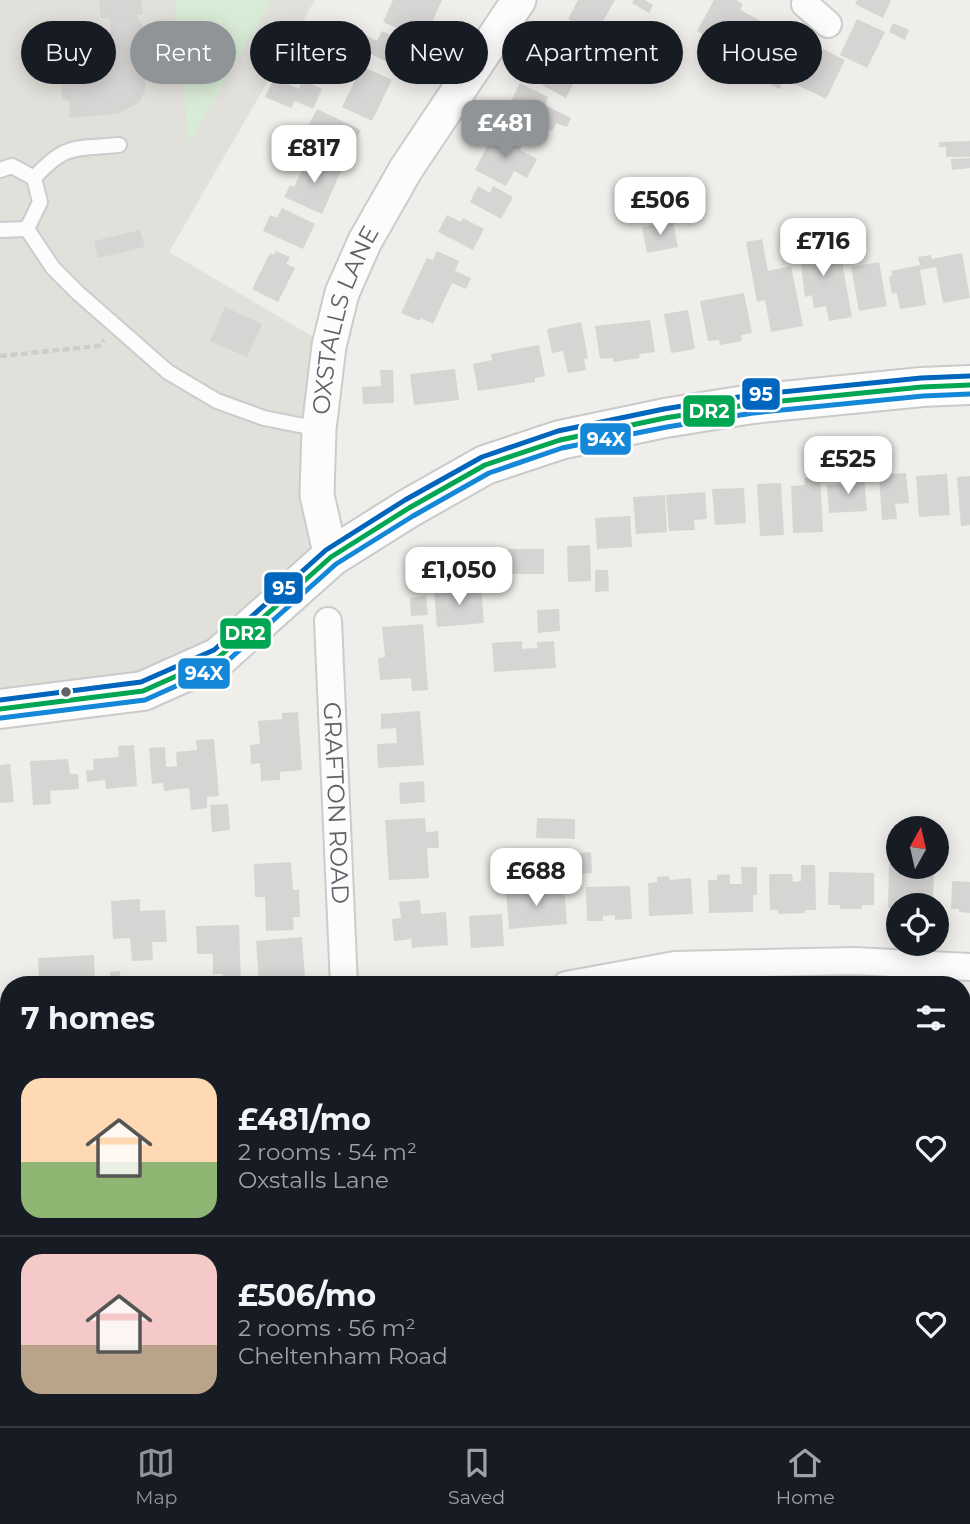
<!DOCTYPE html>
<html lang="en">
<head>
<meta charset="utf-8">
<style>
  :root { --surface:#171b24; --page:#242831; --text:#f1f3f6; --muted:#9ea1a6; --line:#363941; --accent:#919496 }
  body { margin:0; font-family:Montserrat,sans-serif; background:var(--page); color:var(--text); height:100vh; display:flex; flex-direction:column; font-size:26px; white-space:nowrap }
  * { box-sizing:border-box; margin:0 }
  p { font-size:23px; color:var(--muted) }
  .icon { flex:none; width:38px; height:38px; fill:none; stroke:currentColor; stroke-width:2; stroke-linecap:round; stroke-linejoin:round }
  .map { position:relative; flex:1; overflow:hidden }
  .side { position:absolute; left:0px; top:976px; width:971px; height:450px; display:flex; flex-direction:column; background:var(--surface); border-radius:28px 28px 0 0; box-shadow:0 4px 18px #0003 }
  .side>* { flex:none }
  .guide { position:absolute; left:21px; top:21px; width:929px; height:63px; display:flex; gap:14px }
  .needle { width:46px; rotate:8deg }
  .fabs { position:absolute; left:886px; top:816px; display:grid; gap:14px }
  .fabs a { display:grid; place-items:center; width:63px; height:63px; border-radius:50%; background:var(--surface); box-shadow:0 4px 18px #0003; font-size:35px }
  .price { position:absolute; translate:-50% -60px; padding:0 16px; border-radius:14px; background:#fff; color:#222; font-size:23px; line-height:46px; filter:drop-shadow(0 2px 4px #0008) }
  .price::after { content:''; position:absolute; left:50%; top:42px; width:21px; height:16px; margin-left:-10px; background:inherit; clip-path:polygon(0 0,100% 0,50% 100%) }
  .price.selected { background:var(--accent); color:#fff }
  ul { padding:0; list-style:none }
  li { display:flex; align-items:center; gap:21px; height:175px; padding:0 21px }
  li+li { border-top:2px solid var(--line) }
  li span { display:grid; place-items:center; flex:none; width:196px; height:140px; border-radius:21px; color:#555 }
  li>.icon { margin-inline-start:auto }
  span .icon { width:84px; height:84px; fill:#fffc; stroke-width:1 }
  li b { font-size:30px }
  h2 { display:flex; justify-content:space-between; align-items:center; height:84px; padding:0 21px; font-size:30px }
  .chip { padding:0 24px; border-radius:32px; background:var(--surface); box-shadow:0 4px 18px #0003; font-size:24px; line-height:63px }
  .chip.selected { background:var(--accent); color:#fff }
  .tabs { display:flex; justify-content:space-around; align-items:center; height:98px; border-top:2px solid var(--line); background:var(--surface); font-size:19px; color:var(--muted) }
  .tabs a { display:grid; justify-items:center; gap:4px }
  .tabs .selected { color:var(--accent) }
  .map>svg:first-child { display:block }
  .education { fill:#e2e0da }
  .green { fill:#d8ebd6 }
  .building { fill:#d6d5d3 }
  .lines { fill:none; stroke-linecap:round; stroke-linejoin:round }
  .service-casing { stroke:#cbcccc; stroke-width:18 }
  .minor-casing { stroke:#cbcccc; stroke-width:30 }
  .tertiary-casing { stroke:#cbcccc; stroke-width:37 }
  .secondary-casing { stroke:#cacacb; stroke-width:42 }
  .path { stroke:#cacfcc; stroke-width:4.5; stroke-dasharray:7 3.5; stroke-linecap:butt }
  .service { stroke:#fdfcfc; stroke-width:14 }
  .minor { stroke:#fdfcfc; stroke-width:26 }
  .tertiary { stroke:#fdfcfc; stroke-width:33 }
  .secondary { stroke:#fdfcfc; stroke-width:38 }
  .bus-1-casing { stroke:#fff; stroke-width:10 }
  .bus-2-casing { stroke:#fff; stroke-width:10 }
  .bus-3-casing { stroke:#fff; stroke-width:10 }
  .bus-1 { stroke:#00a651; stroke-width:5 }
  .bus-2 { stroke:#1487d9; stroke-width:5 }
  .bus-3 { stroke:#0065bd; stroke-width:5 }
  .bus-dot { fill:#5f6368; stroke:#fff; stroke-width:2.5 }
  .labels { text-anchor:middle; stroke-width:7; stroke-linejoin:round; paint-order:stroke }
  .street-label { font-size:24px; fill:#5f6368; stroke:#fff }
  .line-badge { stroke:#fff; stroke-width:2.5 }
  .badge-label { font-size:19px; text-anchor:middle; font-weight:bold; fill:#fff }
</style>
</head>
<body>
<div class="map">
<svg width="970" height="1426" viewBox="0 0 970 1426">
  <rect width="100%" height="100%" fill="#efeeea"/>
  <path class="education" d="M0,0H315L169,252L329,346L331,557L219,657L0,709Z"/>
  <path class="green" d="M175,0H272L189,143Z"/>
  <path class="building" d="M99,0H141L143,14L136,15L145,30V53L157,52L156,70L146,74L145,91L140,102L118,114L69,118L70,102L62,98L60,62L104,57L103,34L111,31L110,18H101Z
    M393,0H442L424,40L383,22Z
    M578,0H615L602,23L613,29L607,40L568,19Z
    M634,0H645L653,5L649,13L632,3Z
    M714,0H736L743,4L740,10L761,21L741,56L697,31Z
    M857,0H891L883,18L855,4Z
    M857,19L885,32L867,68L840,55Z
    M893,23L909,30L905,40L889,32Z
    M767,24L794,40L785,55L795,61L779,89L742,68Z
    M552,28L592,50L586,61L575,55L565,74L575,80L566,98L526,76Z
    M382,31L417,48L405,71L357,47L363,34L377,41Z
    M823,49L845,60L826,99L791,82L805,53L818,59Z
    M362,66L392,80L372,121L342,107Z
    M274,78L299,89L303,80L322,89L313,109L295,101L291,108L265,97Z
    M520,83L548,97L545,105L571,118L567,127L556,123L552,131L534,122L530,128L504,115Z
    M317,109L361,130L346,161L314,145L317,137L305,132Z
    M495,131L522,144L520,150L537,159L527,178L514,171L506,186L475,170Z
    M970,141V157H946V147H939V142Z
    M309,155L342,169L322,214L284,197L290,185L294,187Z
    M970,158V168L952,170L951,159Z
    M478,186L490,193L493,186L513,197L501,219L470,202Z
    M282,208L315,224L303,249L263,231L270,215L277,218Z
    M447,215L461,222L463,218L484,229L473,250L438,232Z
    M673,221L678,247L647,253L642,227Z
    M816,229L821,259L841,256L852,317L829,321L826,306L814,308L812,295L805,297L797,233Z
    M140,230L145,247L98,258L94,241Z
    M762,239L768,271L791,266L803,326L771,332L765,300L757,302L746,242Z
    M276,251L290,257L286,264L295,268L278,302L252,289L270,253L274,255Z
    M437,251L459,261L455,271L471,278L466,289L452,283L433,324L421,318L420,321L401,313L427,258L433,260Z
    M962,253L970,298L943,303L936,267L920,270L926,305L900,309L897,293L892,294L889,277L892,276L891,271L920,265L918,257L931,255L932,259Z
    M879,262L887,306L859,311L851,267Z
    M744,293L752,333L741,335L742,341L720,345L719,340L708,341L700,301Z
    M225,307L262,324L247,357L210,341Z
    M688,310L695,349L671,353L664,314Z
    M650,320L655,352L639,354L640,358L613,362V358L600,359L595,326Z
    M581,322L588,358L584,359L586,370L568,373L563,351L552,353L547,329Z
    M539,345L545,376L535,378V382L478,391L473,364L492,360L491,354Z
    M455,369L459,400L414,405L410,374Z
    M380,370H393L394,403L363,404L362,387L381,386Z
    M906,473L909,503L895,504L897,519L882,520L879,475Z
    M947,474L950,515L919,517L916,476Z
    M864,476L867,511L829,513L827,485L845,484V477Z
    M970,476V525L961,526L957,477Z
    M820,477L823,532L793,533L791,486L805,485L804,478Z
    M781,483L784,535L760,536L757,484Z
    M744,488L746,523L715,525L712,489Z
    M705,492L707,519L694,520L695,530L669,531L666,495Z
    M665,495L667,532L636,534L633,497Z
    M630,516L632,547L597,549L595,518Z
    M590,545L591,581L568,582L567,546Z
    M508,549H544V574H508Z
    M595,570H608L609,591L595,592Z
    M481,587L484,623L437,627L434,590Z
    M426,596L428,615L411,616L410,598Z
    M559,609L560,631L538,633L537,610Z
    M423,624L428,690L412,691L411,678L380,680L378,658L385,657L382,627Z
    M522,641V649L537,648V642L554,641L556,668L494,672L492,643Z
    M420,711L424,765L378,768L377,744L397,743L396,728L381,729V714Z
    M298,712L302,770L280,772V780L261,781L260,763L251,764L250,745L260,744L258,721L282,719V713Z
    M214,739L219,796L207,797V808L191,810L189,788L164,791L163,783L152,784L149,748L165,747L166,767L177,766L176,752L197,750L196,740Z
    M134,745L137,786L106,789L105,780L87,782L86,770H94L93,759L119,757L118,746Z
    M68,759L70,774H78L79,789L50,791L51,804L33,805L30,761Z
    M10,764L14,802L0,803V765Z
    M424,781L425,802L400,804L399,783Z
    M228,804L230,830L212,832L210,805Z
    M425,818L426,832L438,831L439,848H427L429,878L389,880L385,820Z
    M537,818L575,819V839L536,838Z
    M591,852L592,873L581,874L579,853Z
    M291,862L293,890H299L300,917H293L294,930L266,931L265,897H255L254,864Z
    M889,864L934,866L933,905L904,902V905H898V908H888Z
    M801,865H815L816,910H805V913L778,914V910H770L769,874H792L793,882L801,881Z
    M741,867H757V895H753V912L709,913L708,880H717V875L730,874V884H742Z
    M829,872L874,873V905H862V909H840V905H828Z
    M669,876L670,880L691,878L693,914L649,916L648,883L657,882V877Z
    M952,881L970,882V913L959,912V909H951Z
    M630,886L632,919L615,920V915L603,916V921H587L586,887Z
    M564,887L567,924L509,929L506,892Z
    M140,899V911L165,910L167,942H152L153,960L132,961L130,938L113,939L111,901Z
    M420,900L421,914L446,912L448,945L412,948L411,939L394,941L392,919L401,918L399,902Z
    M502,914L504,946L471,948L469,916Z
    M239,925L241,982H223V974H213V954H197L196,926Z
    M302,937L305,979L259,982L256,941Z
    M94,955L95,985H39L38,958Z
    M120,971L121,985H111L110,972Z
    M0,1002H9V1033L0,1034Z
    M962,1013H970V1045H962Z
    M9,1147V1179L0,1180V1149Z
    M962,1234H967L970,1280L962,1282Z
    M966,1399L970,1400V1426H957L960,1418H962Z
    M73,1418H115L125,1426H66Z
    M312,1418H337V1423H341V1426H313Z
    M626,1418H646L650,1426H606Z
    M663,1418H711L714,1426H665Z
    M726,1418H746L747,1426H728Z
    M754,1418H769L770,1421L755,1424Z
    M874,1418H891L890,1425L873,1423Z
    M893,1418H913L912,1426L892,1424Z
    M923,1418H947L945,1426H922Z"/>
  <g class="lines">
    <g class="service-casing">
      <path id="service" d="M0,170L12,166L34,178L40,202L27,229L0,230
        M34,178C66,143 75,149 119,145
        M27,229L53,268L78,293L168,372L217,401L264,418L319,429"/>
    </g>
    <g class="minor-casing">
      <g id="minor">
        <path d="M805,4L828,24"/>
        <path id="s1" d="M328,621L344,985"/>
        <path d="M566,985L675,965L854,961L970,967"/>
        <path d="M0,1090L9,1088"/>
        <path d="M962,1352L970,1353"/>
        <path d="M377,1418L378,1426"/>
        <path d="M510,1426L524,1418"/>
      </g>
    </g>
    <g class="tertiary-casing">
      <g id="tertiary">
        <path id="s2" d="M331,557L317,495L319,429L329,346L342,293L365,241L406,169L519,0"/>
      </g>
    </g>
    <g class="secondary-casing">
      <path id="secondary" d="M0,709L143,691L219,657L331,557L409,508L485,465L560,440L665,418L752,404L922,387L970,385"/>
    </g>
    <path class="path" d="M0,356L99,346L104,340"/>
    <use href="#service" class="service"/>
    <use href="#minor" class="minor"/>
    <use href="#tertiary" class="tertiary"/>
    <use href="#secondary" class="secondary"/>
    <g class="bus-1-casing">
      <path id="bus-1" d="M0,709L143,691L219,657L331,557L409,508L485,465L560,440L665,418L752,404L922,387L970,385"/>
    </g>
    <g class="bus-2-casing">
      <path id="bus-2" d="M1,718L145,700L223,665L336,564L413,516L489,473L562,448L667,427L753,413L923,396L970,394"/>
    </g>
    <g class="bus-3-casing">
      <path id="bus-3" d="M0,700L141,682L214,650L326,550L405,500L482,457L558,431L664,409L751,395L921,378L970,376"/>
    </g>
    <use href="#bus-1" class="bus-1"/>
    <use href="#bus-2" class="bus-2"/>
    <use href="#bus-3" class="bus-3"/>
  </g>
  <circle class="bus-dot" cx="66" cy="692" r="6"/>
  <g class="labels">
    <g class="street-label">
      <text dy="8" stroke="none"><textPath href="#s2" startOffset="242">OXSTALLS LANE</textPath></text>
      <text dy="8" stroke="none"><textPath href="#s1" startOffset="182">GRAFTON ROAD</textPath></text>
    </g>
  </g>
  <g class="line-badge">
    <rect x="741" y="377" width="40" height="34" rx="7" fill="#0065bd"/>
    <rect x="682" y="394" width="54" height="34" rx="7" fill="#00a651"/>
    <rect x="579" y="422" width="53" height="34" rx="7" fill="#1487d9"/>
    <rect x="263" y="571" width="41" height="34" rx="7" fill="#0065bd"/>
    <rect x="219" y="617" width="53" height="33" rx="7" fill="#00a651"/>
    <rect x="177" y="657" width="54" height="33" rx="7" fill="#1487d9"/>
  </g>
  <g class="badge-label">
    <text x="761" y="401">95</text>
    <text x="709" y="418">DR2</text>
    <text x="606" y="446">94X</text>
    <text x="284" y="595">95</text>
    <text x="245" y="640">DR2</text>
    <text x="204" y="680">94X</text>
  </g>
</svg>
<div class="fabs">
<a><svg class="needle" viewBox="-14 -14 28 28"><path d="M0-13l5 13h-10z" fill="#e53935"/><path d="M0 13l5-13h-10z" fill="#9ea1a6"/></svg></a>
<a><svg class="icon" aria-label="locate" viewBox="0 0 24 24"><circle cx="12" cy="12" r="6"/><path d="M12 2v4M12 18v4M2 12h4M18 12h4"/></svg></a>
</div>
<b class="price selected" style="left:505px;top:160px">£481</b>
<b class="price" style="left:314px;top:185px">£817</b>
<b class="price" style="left:660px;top:237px">£506</b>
<b class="price" style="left:823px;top:278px">£716</b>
<b class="price" style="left:848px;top:496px">£525</b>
<b class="price" style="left:459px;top:607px">£1,050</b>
<b class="price" style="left:536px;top:908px">£688</b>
<div class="guide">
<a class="chip">Buy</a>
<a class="chip selected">Rent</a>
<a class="chip">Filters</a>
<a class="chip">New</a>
<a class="chip">Apartment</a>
<a class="chip">House</a>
</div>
<section class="side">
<h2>7 homes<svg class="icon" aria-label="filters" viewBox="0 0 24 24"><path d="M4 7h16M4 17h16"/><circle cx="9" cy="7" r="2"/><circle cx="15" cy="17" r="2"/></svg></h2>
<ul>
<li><span style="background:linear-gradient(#ffd9b3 60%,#8fb573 0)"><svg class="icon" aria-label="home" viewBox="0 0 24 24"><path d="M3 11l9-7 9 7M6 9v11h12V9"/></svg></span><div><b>£481/mo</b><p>2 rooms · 54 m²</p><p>Oxstalls Lane</p></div><svg class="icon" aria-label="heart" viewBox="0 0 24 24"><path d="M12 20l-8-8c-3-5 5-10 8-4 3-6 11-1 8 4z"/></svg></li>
<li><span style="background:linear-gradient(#f6c9c9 65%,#b9a48a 0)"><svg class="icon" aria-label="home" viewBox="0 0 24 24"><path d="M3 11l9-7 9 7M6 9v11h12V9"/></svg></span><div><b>£506/mo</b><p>2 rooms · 56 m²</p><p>Cheltenham Road</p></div><svg class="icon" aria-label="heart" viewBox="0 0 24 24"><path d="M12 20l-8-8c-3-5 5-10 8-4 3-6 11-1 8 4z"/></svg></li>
</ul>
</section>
</div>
<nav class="tabs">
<a class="selected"><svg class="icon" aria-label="map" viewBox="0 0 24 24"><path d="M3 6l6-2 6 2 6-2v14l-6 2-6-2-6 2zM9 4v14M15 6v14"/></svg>Map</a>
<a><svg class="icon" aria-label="saved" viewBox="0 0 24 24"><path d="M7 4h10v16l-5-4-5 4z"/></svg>Saved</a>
<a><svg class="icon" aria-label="home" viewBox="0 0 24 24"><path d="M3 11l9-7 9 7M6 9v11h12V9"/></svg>Home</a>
</nav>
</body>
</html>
